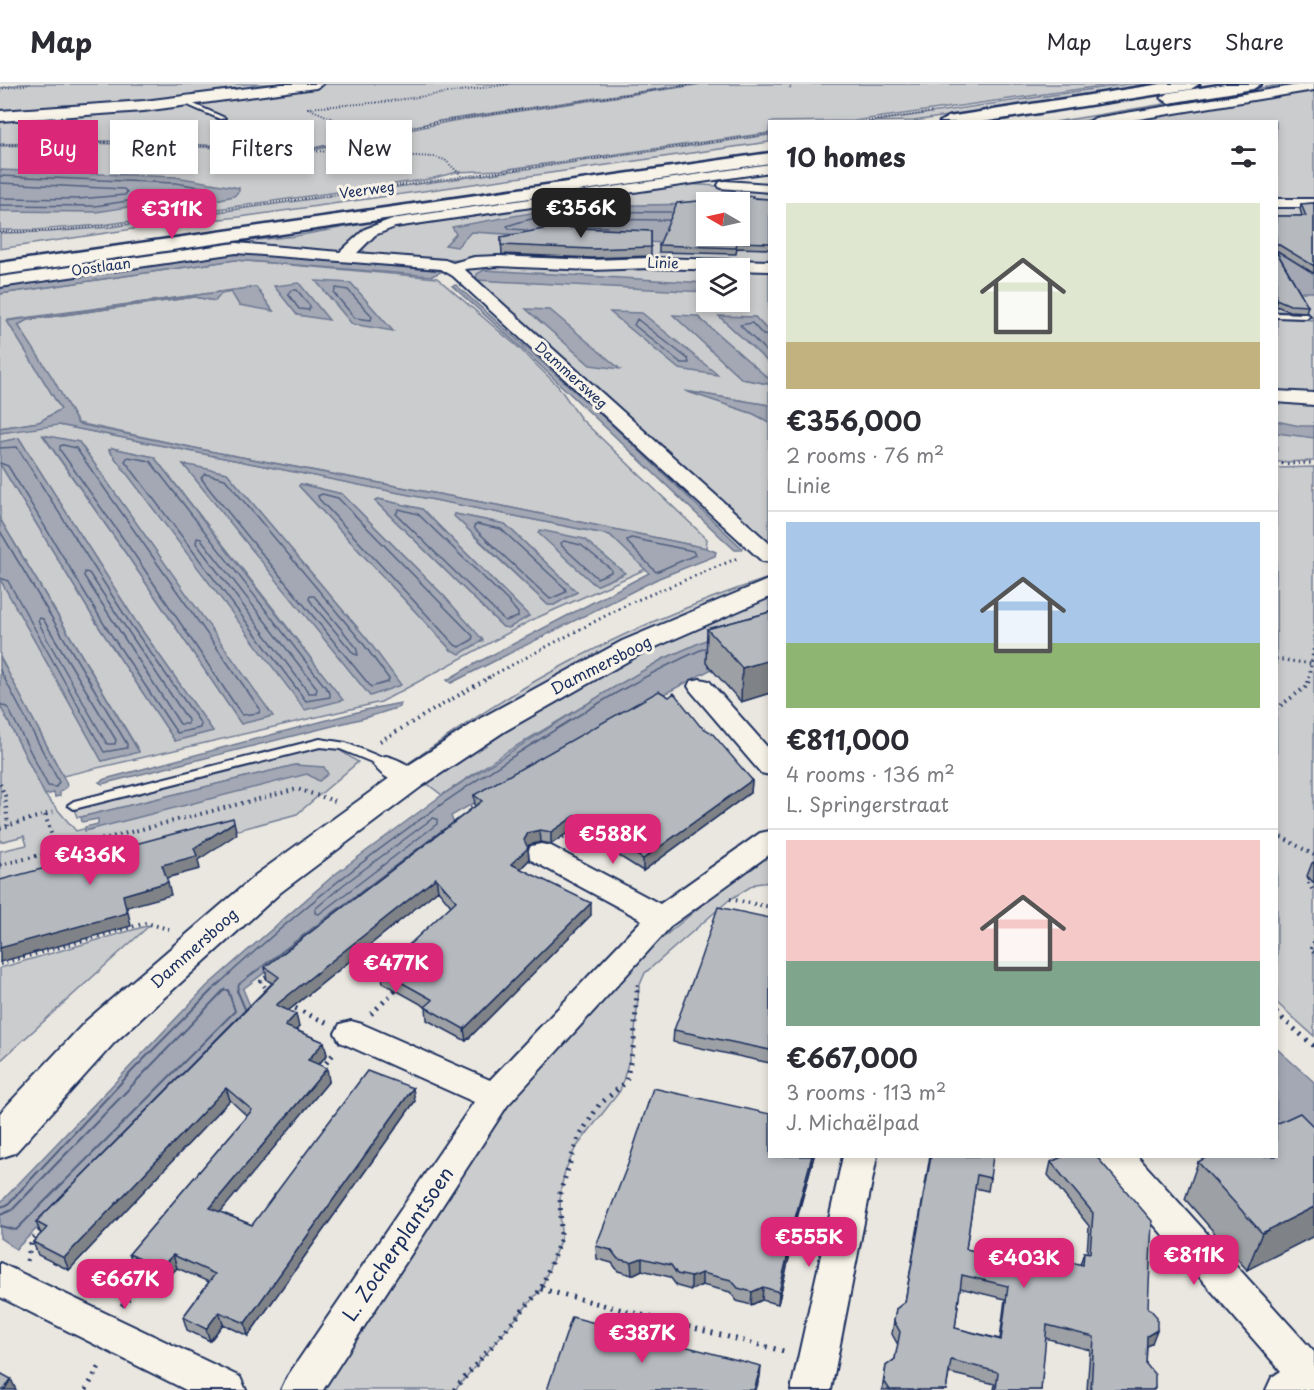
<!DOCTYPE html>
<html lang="en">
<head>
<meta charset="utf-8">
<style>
  :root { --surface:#fff; --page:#f2f2f3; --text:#2b2b33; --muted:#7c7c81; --line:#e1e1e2; --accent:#db2777 }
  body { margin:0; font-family:"Playpen Sans",sans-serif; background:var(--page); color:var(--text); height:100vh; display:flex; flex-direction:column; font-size:22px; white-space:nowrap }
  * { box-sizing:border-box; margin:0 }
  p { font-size:20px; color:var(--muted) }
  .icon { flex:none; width:33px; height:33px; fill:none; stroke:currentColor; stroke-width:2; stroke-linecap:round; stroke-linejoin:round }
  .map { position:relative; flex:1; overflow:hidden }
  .sheet { position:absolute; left:768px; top:36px; width:510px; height:1038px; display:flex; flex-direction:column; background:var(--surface); border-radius:0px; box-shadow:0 3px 9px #0003 }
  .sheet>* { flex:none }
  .banner { position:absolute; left:18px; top:36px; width:570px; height:54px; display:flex; gap:12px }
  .needle { width:39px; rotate:279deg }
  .tools { position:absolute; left:696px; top:108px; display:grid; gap:12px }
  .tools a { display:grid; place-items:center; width:54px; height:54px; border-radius:0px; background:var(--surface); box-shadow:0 3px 9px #0003; font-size:30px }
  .price { position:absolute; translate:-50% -51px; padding:0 14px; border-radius:12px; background:var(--accent); color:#fff; font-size:20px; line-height:39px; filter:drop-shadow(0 2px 3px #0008) }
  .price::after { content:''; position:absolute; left:50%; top:36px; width:18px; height:14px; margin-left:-9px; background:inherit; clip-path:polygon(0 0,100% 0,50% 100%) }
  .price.on { background:#222; color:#fff }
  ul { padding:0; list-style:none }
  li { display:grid; align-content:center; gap:12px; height:318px; padding:0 18px }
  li+li { border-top:2px solid var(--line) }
  li span { display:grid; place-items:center; height:186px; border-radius:0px; color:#555 }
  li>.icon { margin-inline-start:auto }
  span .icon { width:108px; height:108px; fill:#fffc; stroke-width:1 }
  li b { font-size:26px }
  h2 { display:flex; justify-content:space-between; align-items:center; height:72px; padding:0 18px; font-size:26px }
  .tag { padding:0 21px; border-radius:0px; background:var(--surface); box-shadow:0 3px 9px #0003; font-size:21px; line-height:54px }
  .tag.on { background:var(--accent); color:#fff }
  header { display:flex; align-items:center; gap:36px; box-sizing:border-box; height:84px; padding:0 30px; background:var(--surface); border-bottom:2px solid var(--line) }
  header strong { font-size:28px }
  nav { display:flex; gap:33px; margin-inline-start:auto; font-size:21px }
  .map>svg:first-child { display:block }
  .green { fill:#cbcccd; stroke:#737e96; stroke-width:1.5; fill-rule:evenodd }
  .water { fill:#a3a8b4; stroke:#6d7892; stroke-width:1.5 }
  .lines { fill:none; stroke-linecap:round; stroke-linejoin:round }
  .shore-far1 { stroke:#515f80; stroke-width:1.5 }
  .shore { stroke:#515f80; stroke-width:2 }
  .service-casing { stroke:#1b2f5e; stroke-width:4 }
  .minor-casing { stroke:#1b2f5e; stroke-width:4 }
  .tertiary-casing { stroke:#1b2f5e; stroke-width:4 }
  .motorway-casing { stroke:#1b2f5e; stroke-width:5 }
  .path-far3 { stroke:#1b2f5e; stroke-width:2; stroke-dasharray:1 2; stroke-linecap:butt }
  .path-far2 { stroke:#1b2f5e; stroke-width:3; stroke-dasharray:1.5 4; stroke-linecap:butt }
  .path-far1 { stroke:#1b2f5e; stroke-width:4; stroke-dasharray:1.5 4.5; stroke-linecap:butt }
  .path { stroke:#1b2f5e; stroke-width:5; stroke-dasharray:2 6; stroke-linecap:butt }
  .service { fill:#f7f3e8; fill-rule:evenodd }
  .minor { fill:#f7f3e8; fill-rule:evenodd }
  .tertiary { fill:#f7f3e8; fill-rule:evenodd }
  .motorway { fill:#f7f3e8; fill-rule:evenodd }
  .wall { fill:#9da0a4; stroke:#1b2f5e; stroke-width:1.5; fill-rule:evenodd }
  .shaded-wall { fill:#7f8286; stroke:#1b2f5e; stroke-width:1.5 }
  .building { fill:#b6babf; stroke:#1b2f5e; stroke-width:1.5; fill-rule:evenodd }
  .labels { text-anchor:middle; stroke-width:6; stroke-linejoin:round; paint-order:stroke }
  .far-street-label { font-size:14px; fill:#1b2f5e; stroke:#f7f3e8 }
  .street-label { font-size:16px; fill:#1b2f5e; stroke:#f7f3e8 }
  .near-street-label { font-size:20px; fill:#1b2f5e; stroke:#f7f3e8 }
</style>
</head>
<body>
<header>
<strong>Map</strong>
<nav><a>Map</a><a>Layers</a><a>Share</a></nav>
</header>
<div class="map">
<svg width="1314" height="1306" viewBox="0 0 1314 1306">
  <rect width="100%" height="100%" fill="#eae7e0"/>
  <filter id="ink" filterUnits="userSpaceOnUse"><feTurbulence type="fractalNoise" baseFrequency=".0167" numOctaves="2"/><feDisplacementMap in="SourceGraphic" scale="12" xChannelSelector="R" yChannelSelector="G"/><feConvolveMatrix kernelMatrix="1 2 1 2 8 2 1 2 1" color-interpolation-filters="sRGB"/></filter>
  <g filter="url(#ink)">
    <path class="green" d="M20,0H288L248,8L0,30V4Z
      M327,0H692L439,37L309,65L106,57L0,60V35L291,6Z
      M702,0H1115L854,37L770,38L769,49L501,86L457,88L430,95L102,141L36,146H0V62L91,59L309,67L452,37Z
      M1127,0H1163L914,37L869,38Z
      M1285,0H1314L1083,37L1055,38Z
      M1314,4V118H1277L1276,38H1114Z
      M769,51V58L240,133L160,141L0,165V149L49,148L111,143Z
      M769,80V82L386,138L365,146L345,166L338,168L250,163L0,196V192L209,161L296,152L384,136Z
      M684,100L769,105V180L452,176L371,170L365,169L362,164L370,154L384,143ZM706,118H740V152H706Z
      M1276,120H1314V312L1277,310V234L1314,236L1308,229L1277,227Z
      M235,176L437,194L518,263L558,302L581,335L707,455L706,464L502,422L209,367L78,339L18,241L27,236L195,213L215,217L221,210L231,208L273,227L256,203L8,236L61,325L39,338L0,344V210Z
      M477,181L706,184V218H740V185L769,186V248L755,233H720L769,279V295L697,232L742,295L769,300V321L690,308L754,330L769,338V464L467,188L469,184Z
      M1276,315L1314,318V377L1277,378Z
      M48,341H59L610,451L646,485L532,536L381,618L63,692L0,573V495L102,677L139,667L0,435V380L99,543L175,657L213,647L136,538L19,354L0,358V349ZM43,352L79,358L272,632L241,640L129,474ZM112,364L154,373L276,528L342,616L185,466L109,366ZM184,381L227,389L367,555L400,601L370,611ZM301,400L342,410L444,512L483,557L460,569L451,566L299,402ZM378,415L422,425L529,532L503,543L375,417ZM455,430L505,440L577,508L554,521H548L475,453ZM538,447L622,491L598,501L594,500Z
      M1314,383V952L1277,919L1276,384Z
      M769,494V530L663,575L508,667L442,711L404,682C453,649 503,614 555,586C623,548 695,518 769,494Z
      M0,621L45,711L76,747L284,692L295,681L81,733H77L74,725L314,664L338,665L358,678L297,730L0,811V767L27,761L24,752L0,758Z
      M769,765V798L755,800L729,816L645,889L639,903L634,959L620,1007L575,1065L565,1087L560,1109L561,1154L541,1205L455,1306H323L335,1283L479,1057L593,912Z
      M150,841L0,977V884Z"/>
    <path class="water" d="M0,86L176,93L239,104V107L234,112L216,116L214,118L216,119L211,120L154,119L96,128L0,127Z
      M740,118H756L769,165L471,148L457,163L445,161L456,150L452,143L571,122L706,120V152H740Z
      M1276,135L1314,137V208H1300L1290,193L1277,188Z
      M226,169H248L443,187L432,192L235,176L0,210V202Z
      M484,186L706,199V208L476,196L477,190Z
      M316,197L351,199L393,247L352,240Z
      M299,199L329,236L297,231L274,202Z
      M456,201L609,338L742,464L741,466H735L724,456L527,269L452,202Z
      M256,203L273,227L239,221L231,208L221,210L215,217L195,213L27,236L18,241L52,293L78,340L209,367L502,422L706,464L716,468L715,472L659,494L451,599L447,596L469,583L649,489L610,451L59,341L0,349V344L39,338L61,325L7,237Z
      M526,225L550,226L620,285L590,281Z
      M610,228L642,229L718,291L679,285Z
      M673,231L697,232L769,295V300L742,295Z
      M719,232L755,233L769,248V279Z
      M685,307L769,321V338L754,330Z
      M1276,337L1300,342H1314V354L1277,349Z
      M43,351L79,358L273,632L241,640L129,474Z
      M19,354L136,538L213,647L175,657L99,543L0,380V358Z
      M112,364L154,373L343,616L305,626L109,366Z
      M183,380L227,389L367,555L401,601L370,612Z
      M300,400L342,410L444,512L483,556L460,570L451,566L299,402Z
      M378,415L422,425L529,532L509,544L503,543L375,417Z
      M455,430L505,440L577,508L554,521H548L454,432Z
      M0,435L139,668L102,677L0,495Z
      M540,446L584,455L625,489L598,501L594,500L538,449Z
      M769,528L712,585L653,616L451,732L455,743L243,905L253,929L16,1165L0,1154V1119L207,902L334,791L442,711L606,608L663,575Z
      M0,573L66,698L67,703L60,708V712L55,713L54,709L45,711L0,621Z
      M401,619L400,623L368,633L102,700L99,698L105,695L365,626Z
      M295,681L324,683L328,690L319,697L307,690L85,747V743L98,740V735L82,738L81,733Z
      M1276,964L1314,998V1086L1277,1069Z"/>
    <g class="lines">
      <path class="shore-far1" d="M0,92L175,99L213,105L215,108L209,114L154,113L95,122L0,121
        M0,99L124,105L127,108L125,111L78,115L0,114
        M607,143L571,141L569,138L572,135L668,136
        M527,146L510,145L507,142C559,123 616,128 671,128
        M336,204L348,206L372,232L371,236L355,234L334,209Z
        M291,206H297L310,222L309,226L299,225L288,210Z
        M637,235L688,275L689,279H681L634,241Z
        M770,252L763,251L752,239L740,241L770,271
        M63,361L76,364L260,625L259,629L242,631L134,470L60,366V362Z
        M0,364L17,363L131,541L201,640L200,644L177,649L104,540L8,382L0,379
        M128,373L150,377L330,609V613L306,617L125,377Z
        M205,390L225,395L362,558L389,595L388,598L371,603L210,406L201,394Z
        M322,410L338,414L473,552L472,556L459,563L455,561L319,415L318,412Z
        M399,425L418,430L507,516L518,529V533L505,537L396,430Z
        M477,440L501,445L565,504L566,508L550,515L475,445L474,442Z
        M0,447L127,660V664L104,668L8,497L0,494
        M197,454L201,455L317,604L316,609H309L196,459Z
        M631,454L693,467L695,471L656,488L628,459L627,456Z
        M564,457L581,461L611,485V488L597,494L562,462L561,459Z
        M85,488L89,489L188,636V640H180L84,492Z
        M310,512H314L356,563L358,571L354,570L314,522L309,515Z
        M40,534L43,535L116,656L115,660H107L47,555L38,537Z
        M0,586L59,698L56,703L48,702L8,624L0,620
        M433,734L437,735V740L319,830L315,829V825L343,801Z
        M210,908C312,812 423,728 542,654C595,621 647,589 705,564
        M222,908L225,905L229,908
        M237,908L239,900L445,744"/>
      <path class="shore" d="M237,906L245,925
        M0,1123L7,1121L133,986L212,906
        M0,1131L12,1126L224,906
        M0,1142L16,1146L235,927L228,906"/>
      <g class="service-casing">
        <path id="service" d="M183,17H187L225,34L220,35L183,19Z
          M1276,229L1306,230L1310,232L1306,234L1276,233Z
          M320,655L346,659L390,677L392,680L386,684L340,665L320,663L74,725L68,721L74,717Z"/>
      </g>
      <g class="minor-casing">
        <path id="minor" d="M1305,0H1314V6L1121,38H1089L1095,34Z
          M770,80V88L395,143L375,151L357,169L445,176L453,179L474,173L498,172L592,176L650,174L770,177V187L650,184L592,186L498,182L464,185L770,460V478L762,477L453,192L441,185L236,169L0,203V193L236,159L340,168L365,145L392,135Z
          M725,97L770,100V108L720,104L718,101L720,98Z
          M1276,115H1314V123H1276Z
          M1276,307L1314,309V321L1276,318Z
          M700,595L709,597L770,666V691L761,689L691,607L688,602L691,597Z
          M386,672C399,675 416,684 423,695L419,701C403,705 382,694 373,680L377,674Z
          M770,747V770L672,841L507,1022L323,1306H281L287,1293L474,1018L340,958L335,949L340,940L351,937L362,940L490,996L642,836L531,776L527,769L531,762L541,760L551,762L660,820L760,749Z
          M843,1072H877L831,1306H791Z
          M1098,1072H1137L1314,1268V1306H1266L1272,1293L1281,1287L1103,1082Z
          M0,1179L240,1293L246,1306H186L0,1213Z"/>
      </g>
      <g class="tertiary-casing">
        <path id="tertiary" d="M282,0H323L316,4L144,27L0,37V27L144,17Z
          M770,495V513L642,569L505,647L422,702L281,808L114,959L15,1069L0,1074V1029L86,937L257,790L398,688L483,633L622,557Z"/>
      </g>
      <g class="motorway-casing">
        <path id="motorway" d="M1161,0H1199L1191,5L982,38H940L948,33Z
          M1225,0H1261L1253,5L1169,19L1161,14L1169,9Z
          M770,69V79L0,191V179Z"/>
      </g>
      <path class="path-far3" d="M790,4L792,0
        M0,5L30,0
        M862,38L933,28
        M372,52L308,24L383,18L510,0
        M0,61L98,58L307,66L444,37L697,0
        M314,67L435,73L445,76L462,92
        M0,148L54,147L114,141L770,50"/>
      <path class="path-far2" d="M1276,380L1314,379
        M1276,575L1313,580
        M487,594L630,519L738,474
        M1309,594L1314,561"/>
      <path class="path-far1" d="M1276,625L1307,602L1310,593
        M380,657L490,593
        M0,700L5,712L8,742
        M470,729L469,725L479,719
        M45,731L57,767L297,705L335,717
        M0,744L57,727
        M1276,750L1314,771
        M563,754L579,743
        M0,781L57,767
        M1314,791L1307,795L1314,809
        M730,815L770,823
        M1314,858L1310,866L1314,869
        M0,880L146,839L172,846
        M268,908L261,897L270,890
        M394,908L398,904
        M637,908L638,897"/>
      <path class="path" d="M267,906L269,910
        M288,921L327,939
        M1276,929L1314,962
        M371,930L396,906
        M321,985L335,968
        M27,1177L32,1155L42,1144
        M541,1205L787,1268
        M122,1222L152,1186
        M86,1306L101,1279
        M454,1306L541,1205L561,1154L560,1109L578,1054L599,1021L626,998L634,959L637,906"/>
      <use href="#service" class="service"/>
      <use href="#minor" class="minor"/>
      <use href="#tertiary" class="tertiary"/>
      <use href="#motorway" class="motorway"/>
    </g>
    <path class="wall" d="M752,114L770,115V165L737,164L736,170L659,168V161Z
      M1314,119V189H1313L1276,166V132H1302L1300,125L1301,120Z
      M651,147V172L592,174L502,170L501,153Z
      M1276,167L1308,222L1306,228L1289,227L1276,222Z
      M770,528V609L741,618L706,579L707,545Z
      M700,642L752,696L751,708L643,787L575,744L551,760L541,758L529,761L528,764L529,776L520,785L591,831L466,957L427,936L426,923L383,899L381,887L451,822L438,806L288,927L299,943L296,946L324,958L327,971L318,981L329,997L220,1128L252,1141L415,1017L248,1252L223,1240L210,1257L187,1246L183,1233L209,1198L177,1184L164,1197L133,1182L129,1170L247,1032L230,1016L69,1186L38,1171L33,1158L41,1150L36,1138L272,899L267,896L265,883L475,722L474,711Z
      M1314,778V799L1307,792L1312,779Z
      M770,834V979L673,958L674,946Z
      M1314,1043L1247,1186L1185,1115L1198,1078Z
      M814,1072L792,1153L791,1166L778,1220L762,1216L751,1221L737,1217L730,1208L702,1201L691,1206L677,1202L670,1193L642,1186L632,1191L618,1187L612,1179L597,1175L596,1162Z
      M930,1072L990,1094L988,1107L975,1104L966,1165L1010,1176L1013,1164L1080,1181L1084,1168L1087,1169L1089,1142L1048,1091L1051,1078L1064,1072L1148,1223L1152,1259L1147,1262L1146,1280L1155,1304L1154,1306H1087L1090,1266L1045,1254L1041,1306H994L995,1300L949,1289L946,1306H882L886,1282L895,1275L898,1261L892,1250L896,1225L905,1218ZM960,1204L1005,1215L1000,1255L955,1244Z"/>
    <path class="shaded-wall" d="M770,576V609L741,618L742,584Z
      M752,696L751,708L643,787V775Z
      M575,732V744L551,760V748Z
      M234,738L237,750L198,776L200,785L166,794L162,781L194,764Z
      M540,746L541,758L529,761L527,765L528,764L529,776L512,793L511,780L528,749Z
      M436,794L438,806L279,934L276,921Z
      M168,798L171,811L127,823L131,842L0,878V864L123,811Z
      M591,819V831L466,957L464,945Z
      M296,930L299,943L288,954L285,942Z
      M324,958L327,971L311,989L308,976Z
      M327,984L329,997L214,1136L210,1124Z
      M226,1004L230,1016L69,1186L64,1174Z
      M413,1004L415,1017L248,1252L245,1239Z
      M812,1072H814L788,1165L790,1153Z
      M1314,1123V1152L1247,1186L1262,1149Z
      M792,1153L791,1166L778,1220L779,1208Z
      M173,1171L177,1184L164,1197L160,1184Z
      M642,1174V1186L632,1191L631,1178Z
      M702,1189V1201L691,1206V1193Z
      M763,1203L762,1216L751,1221L752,1208Z
      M219,1228L223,1240L210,1257L206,1245Z
      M1157,1246L1152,1259L1143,1265L1147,1252Z
      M761,1282L760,1293L756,1306H754Z
      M11,1295L16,1306H4Z"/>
    <path class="building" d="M753,112L752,114L770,115V159L737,158L736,164L659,161L677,119ZM706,118H740V152H706Z
      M1314,119V182L1276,159V132H1306L1301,120Z
      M554,143L651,147V163L592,165L501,161V153Z
      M1276,167L1308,222L1290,221L1276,215Z
      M770,528V576L742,584L707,545Z
      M659,607L669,613L674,609L700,642L712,649L752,696L643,775L575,732L551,748L540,746L528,749L524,756L528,764L511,780L591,819L464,945L425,923L433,916L381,887L456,817L436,794L276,921L296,930L285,942L324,958L308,976L327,984L210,1124L252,1141L367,987L413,1004L245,1239L219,1228L206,1245L183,1233L215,1190L173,1171L160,1184L129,1170L252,1026L226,1004L64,1174L33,1158L47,1144L36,1138L279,893L265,883L482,717L474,711Z
      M233,734L234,738L194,764L197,772L162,781L168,798L123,811L127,829L0,864V796Z
      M718,823L770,834V966L674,946L698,882Z
      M653,1004L770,1030V1072H812L790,1153H792L779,1208L763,1203L752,1208L738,1204L731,1196L702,1189L691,1193L677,1190L671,1181L642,1174L631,1178L618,1175L611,1166L596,1162L628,1080Z
      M1300,1029L1314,1043V1123L1262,1149L1198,1078L1209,1072H1276V1040Z
      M931,1072H993L990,1094L977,1091L966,1165L1011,1176L1013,1164L1083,1181L1084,1168L1090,1169L1093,1129L1051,1078L1064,1072H1096L1152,1137L1148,1223L1157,1233V1246L1147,1252L1146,1280L1155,1291V1304L1152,1306H1091L1094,1253L1047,1241L1041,1306H996L998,1288L951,1276L946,1306H890L884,1297L886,1282L895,1275L900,1248L894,1237L896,1225L905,1218ZM962,1191L1008,1202L1001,1256L955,1244Z
      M572,1233L761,1282L754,1306H547Z
      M0,1289L11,1295L4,1306H0Z"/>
  </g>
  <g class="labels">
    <g class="far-street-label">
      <text transform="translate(367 106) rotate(-8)" y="5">Veerweg</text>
      <text transform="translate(663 179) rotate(1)" y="5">Linie</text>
      <text transform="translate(101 183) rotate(-8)" y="5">Oostlaan</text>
      <text transform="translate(571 291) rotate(42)" y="5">Dammersweg</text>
    </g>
    <g class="street-label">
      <text transform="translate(601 581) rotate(-27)" y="6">Dammersboog</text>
      <text transform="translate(194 864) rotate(-42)" y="6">Dammersboog</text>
    </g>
    <g class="near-street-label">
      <text transform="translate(398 1160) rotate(-56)" y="7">L. Zocherplantsoen</text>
    </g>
  </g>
</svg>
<div class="tools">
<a><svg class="needle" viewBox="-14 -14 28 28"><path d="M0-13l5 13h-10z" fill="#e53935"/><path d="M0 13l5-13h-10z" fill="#7c7c81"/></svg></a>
<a><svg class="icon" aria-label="layers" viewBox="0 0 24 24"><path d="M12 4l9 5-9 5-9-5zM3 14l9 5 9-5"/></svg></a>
</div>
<b class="price on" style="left:581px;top:155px">€356K</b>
<b class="price" style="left:172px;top:156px">€311K</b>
<b class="price" style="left:613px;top:781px">€588K</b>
<b class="price" style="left:90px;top:802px">€436K</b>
<b class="price" style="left:396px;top:910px">€477K</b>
<b class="price" style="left:809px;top:1184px">€555K</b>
<b class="price" style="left:1194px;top:1202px">€811K</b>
<b class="price" style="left:1024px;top:1205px">€403K</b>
<b class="price" style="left:125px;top:1226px">€667K</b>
<b class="price" style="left:642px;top:1280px">€387K</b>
<div class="banner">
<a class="tag on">Buy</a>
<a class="tag">Rent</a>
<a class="tag">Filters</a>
<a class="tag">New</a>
</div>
<section class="sheet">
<h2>10 homes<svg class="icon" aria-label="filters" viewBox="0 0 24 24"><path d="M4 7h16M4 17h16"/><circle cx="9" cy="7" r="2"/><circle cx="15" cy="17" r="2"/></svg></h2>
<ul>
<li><span style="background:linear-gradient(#dfe7d0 75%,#c2b280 0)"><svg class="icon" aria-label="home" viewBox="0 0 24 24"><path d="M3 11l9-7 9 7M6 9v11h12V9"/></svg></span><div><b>€356,000</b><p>2 rooms · 76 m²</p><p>Linie</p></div></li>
<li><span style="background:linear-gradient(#a9c7e8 65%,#8fb573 0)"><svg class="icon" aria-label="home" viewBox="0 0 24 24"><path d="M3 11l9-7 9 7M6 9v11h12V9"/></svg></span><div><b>€811,000</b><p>4 rooms · 136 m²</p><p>L. Springerstraat</p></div></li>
<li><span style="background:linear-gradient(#f6c9c9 65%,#7fa58c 0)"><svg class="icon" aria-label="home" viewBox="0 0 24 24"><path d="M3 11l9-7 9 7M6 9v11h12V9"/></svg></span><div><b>€667,000</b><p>3 rooms · 113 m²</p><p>J. Michaëlpad</p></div></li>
</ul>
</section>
</div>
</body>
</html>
